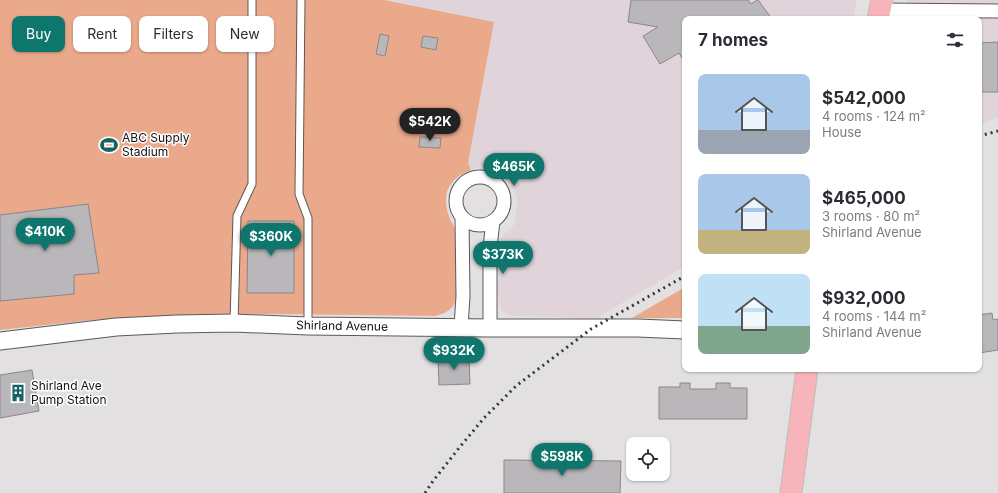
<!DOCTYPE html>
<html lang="en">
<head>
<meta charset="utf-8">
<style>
  :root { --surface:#fff; --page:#f2f2f3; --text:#2b2b33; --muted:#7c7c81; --accent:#0f766e }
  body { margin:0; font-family:Inter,sans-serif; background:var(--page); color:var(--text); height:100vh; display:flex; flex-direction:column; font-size:15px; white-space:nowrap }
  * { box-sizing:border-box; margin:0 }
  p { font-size:13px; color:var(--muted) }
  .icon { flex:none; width:22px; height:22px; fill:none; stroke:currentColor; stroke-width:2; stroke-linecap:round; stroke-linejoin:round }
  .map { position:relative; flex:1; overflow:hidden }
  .panel { position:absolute; left:682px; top:16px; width:300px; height:356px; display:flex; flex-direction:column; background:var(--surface); border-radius:8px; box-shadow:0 1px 3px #0004 }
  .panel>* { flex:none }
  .guide { position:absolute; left:12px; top:16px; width:380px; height:36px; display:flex; gap:8px }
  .fabs { position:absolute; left:626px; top:437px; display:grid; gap:8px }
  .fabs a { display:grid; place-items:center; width:44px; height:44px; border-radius:8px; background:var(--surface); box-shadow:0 1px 3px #0004; font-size:20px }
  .price { position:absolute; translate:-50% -34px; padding:0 9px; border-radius:14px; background:var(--accent); color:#fff; font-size:13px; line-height:26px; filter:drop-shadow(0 1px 2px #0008) }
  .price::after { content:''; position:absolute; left:50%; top:24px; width:12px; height:9px; margin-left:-6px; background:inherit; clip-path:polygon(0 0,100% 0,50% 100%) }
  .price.on { background:#222; color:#fff }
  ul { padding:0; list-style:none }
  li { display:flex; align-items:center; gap:12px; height:100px; padding:0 16px }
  li span { display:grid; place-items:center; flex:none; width:112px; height:80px; border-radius:8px; color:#555 }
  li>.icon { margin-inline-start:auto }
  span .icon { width:48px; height:48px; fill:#fffc; stroke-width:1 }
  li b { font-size:17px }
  h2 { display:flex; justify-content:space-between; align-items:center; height:48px; padding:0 16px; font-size:17px }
  .tag { padding:0 14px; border-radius:8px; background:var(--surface); box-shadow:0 1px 3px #0004; font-size:14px; line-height:36px }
  .tag.on { background:var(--accent); color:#fff }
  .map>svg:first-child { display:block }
  .built { fill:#e0d4da }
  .green { fill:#eaa98b }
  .building { fill:#b9b7ba; stroke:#898789 }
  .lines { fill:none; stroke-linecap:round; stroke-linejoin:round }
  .service-casing { stroke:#5c585a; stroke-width:9 }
  .minor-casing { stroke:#5c585a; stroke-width:15 }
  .tertiary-casing { stroke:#5c585a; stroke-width:19 }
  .primary-casing { stroke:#bdbdbd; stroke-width:23 }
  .service { stroke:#fff; stroke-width:7 }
  .minor { stroke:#fff; stroke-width:13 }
  .tertiary { stroke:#fff; stroke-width:17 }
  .primary { stroke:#f7b5bb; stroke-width:21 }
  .rail { stroke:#383738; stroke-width:3; stroke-dasharray:2 4; stroke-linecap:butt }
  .labels { text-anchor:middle; stroke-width:3; stroke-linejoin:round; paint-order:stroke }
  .poi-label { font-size:12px; fill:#131213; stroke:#fff; text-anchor:start }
  .street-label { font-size:12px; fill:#131213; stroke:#fff }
</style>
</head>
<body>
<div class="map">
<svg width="998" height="493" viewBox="0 0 998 493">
  <rect width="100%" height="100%" fill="#e3e0e2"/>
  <path class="built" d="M385,0H857L853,19H685V266L597,318L511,316L507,314L502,311L500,305L498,298V288L499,256L500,241L502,236L514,225L515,222L517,206L516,197L512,185L504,175L497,171L484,167H479L471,170L468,163L494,22Z
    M906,0H998V117L979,125V19H903Z"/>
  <path class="green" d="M0,0H384L494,22L468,163L471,170C449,178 441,194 449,216C451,222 455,226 456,233C458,240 456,249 457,257C457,269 458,283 457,294C456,298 455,302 453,306C449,312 442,314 435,316L273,314L173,315L92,320L0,330Z
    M685,287V318H632Z"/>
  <path class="building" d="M631,0H748L751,4L757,0H758L772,19H685V63L679,53L660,64L643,36L658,27L628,22Z
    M380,34L389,36L385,56L376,54Z
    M423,36L438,38L436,50L421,47Z
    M998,42V92H979V43Z
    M420,137L441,138L440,148L419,147Z
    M88,204L99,273L74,275V294L0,301V215Z
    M248,221H294V293H247Z
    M992,313L993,320L998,319V350L979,353V315Z
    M469,357L470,384L439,385L438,359Z
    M32,370L39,411L0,418V375Z
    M680,383H690V389H716V383H730V388H747V419H659V387H680Z
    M504,460L621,461L620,493H504Z"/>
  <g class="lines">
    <g class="service-casing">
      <path id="service" d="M301,0L299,194L308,218V326
        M234,323L237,216L252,184V0"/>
    </g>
    <g class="minor-casing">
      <path id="minor" d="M880,10L998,11
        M456 201a24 24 0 1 1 48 0a24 24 0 1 1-48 0Z
        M461,327L463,296L462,217
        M490,328V247L493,221"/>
    </g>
    <g class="tertiary-casing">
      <path id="tertiary" d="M0,341L116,327L177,324L234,323L308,326L490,328H638L685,330"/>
    </g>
    <g class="primary-casing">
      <path id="primary" d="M878,19L882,0
        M791,493L807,369"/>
    </g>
    <use href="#service" class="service"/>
    <use href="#minor" class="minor"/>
    <use href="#tertiary" class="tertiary"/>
    <use href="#primary" class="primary"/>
    <path class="rail" d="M979,136L998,131
      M425,493L433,481L459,448L484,418L516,386L591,329L685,276"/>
  </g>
  <defs>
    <g id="stadium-bare" transform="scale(1.38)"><path d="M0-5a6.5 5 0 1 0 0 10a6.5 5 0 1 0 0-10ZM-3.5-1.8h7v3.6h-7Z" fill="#136364" stroke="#fff" stroke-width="2.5" paint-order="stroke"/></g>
    <g id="building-bare" transform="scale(1.38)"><path d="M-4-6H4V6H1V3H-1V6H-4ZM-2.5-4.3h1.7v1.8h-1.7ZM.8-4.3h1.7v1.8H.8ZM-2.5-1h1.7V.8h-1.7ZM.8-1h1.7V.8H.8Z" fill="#136364" stroke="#fff" stroke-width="2.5" paint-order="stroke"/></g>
  </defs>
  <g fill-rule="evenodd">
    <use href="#stadium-bare" x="109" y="145"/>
    <use href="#building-bare" x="18" y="393"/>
  </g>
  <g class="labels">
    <g class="poi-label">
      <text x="122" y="142">ABC Supply<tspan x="122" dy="14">Stadium</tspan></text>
      <text x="31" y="390">Shirland Ave<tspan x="31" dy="14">Pump Station</tspan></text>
    </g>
    <g class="street-label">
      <text transform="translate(342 326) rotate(1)" y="4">Shirland Avenue</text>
    </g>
  </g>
</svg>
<div class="fabs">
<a><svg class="icon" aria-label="locate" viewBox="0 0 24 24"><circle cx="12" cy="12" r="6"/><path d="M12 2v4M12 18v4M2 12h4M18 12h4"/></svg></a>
</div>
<b class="price on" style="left:430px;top:142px">$542K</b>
<b class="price" style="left:514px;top:187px">$465K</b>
<b class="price" style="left:45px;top:252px">$410K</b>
<b class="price" style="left:271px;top:257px">$360K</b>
<b class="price" style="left:503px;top:275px">$373K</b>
<b class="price" style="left:454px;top:371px">$932K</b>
<b class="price" style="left:562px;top:477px">$598K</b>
<div class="guide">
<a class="tag on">Buy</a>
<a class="tag">Rent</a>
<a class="tag">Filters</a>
<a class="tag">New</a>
</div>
<section class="panel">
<h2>7 homes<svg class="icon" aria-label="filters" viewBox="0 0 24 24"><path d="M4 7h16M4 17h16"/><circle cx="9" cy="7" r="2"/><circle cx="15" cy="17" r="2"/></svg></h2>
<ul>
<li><span style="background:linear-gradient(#a9c7e8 70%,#9aa5b1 0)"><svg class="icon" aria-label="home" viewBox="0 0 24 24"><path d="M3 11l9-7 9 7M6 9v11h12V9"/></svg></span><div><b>$542,000</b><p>4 rooms · 124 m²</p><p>House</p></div></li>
<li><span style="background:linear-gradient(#a9c7e8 70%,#c2b280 0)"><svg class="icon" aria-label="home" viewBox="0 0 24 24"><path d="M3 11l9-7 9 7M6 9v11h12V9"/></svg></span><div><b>$465,000</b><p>3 rooms · 80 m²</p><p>Shirland Avenue</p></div></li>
<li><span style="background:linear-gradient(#bfe0f5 65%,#7fa58c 0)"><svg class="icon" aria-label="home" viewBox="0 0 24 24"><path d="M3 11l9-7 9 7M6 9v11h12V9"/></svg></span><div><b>$932,000</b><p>4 rooms · 144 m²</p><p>Shirland Avenue</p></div></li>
</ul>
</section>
</div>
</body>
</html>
